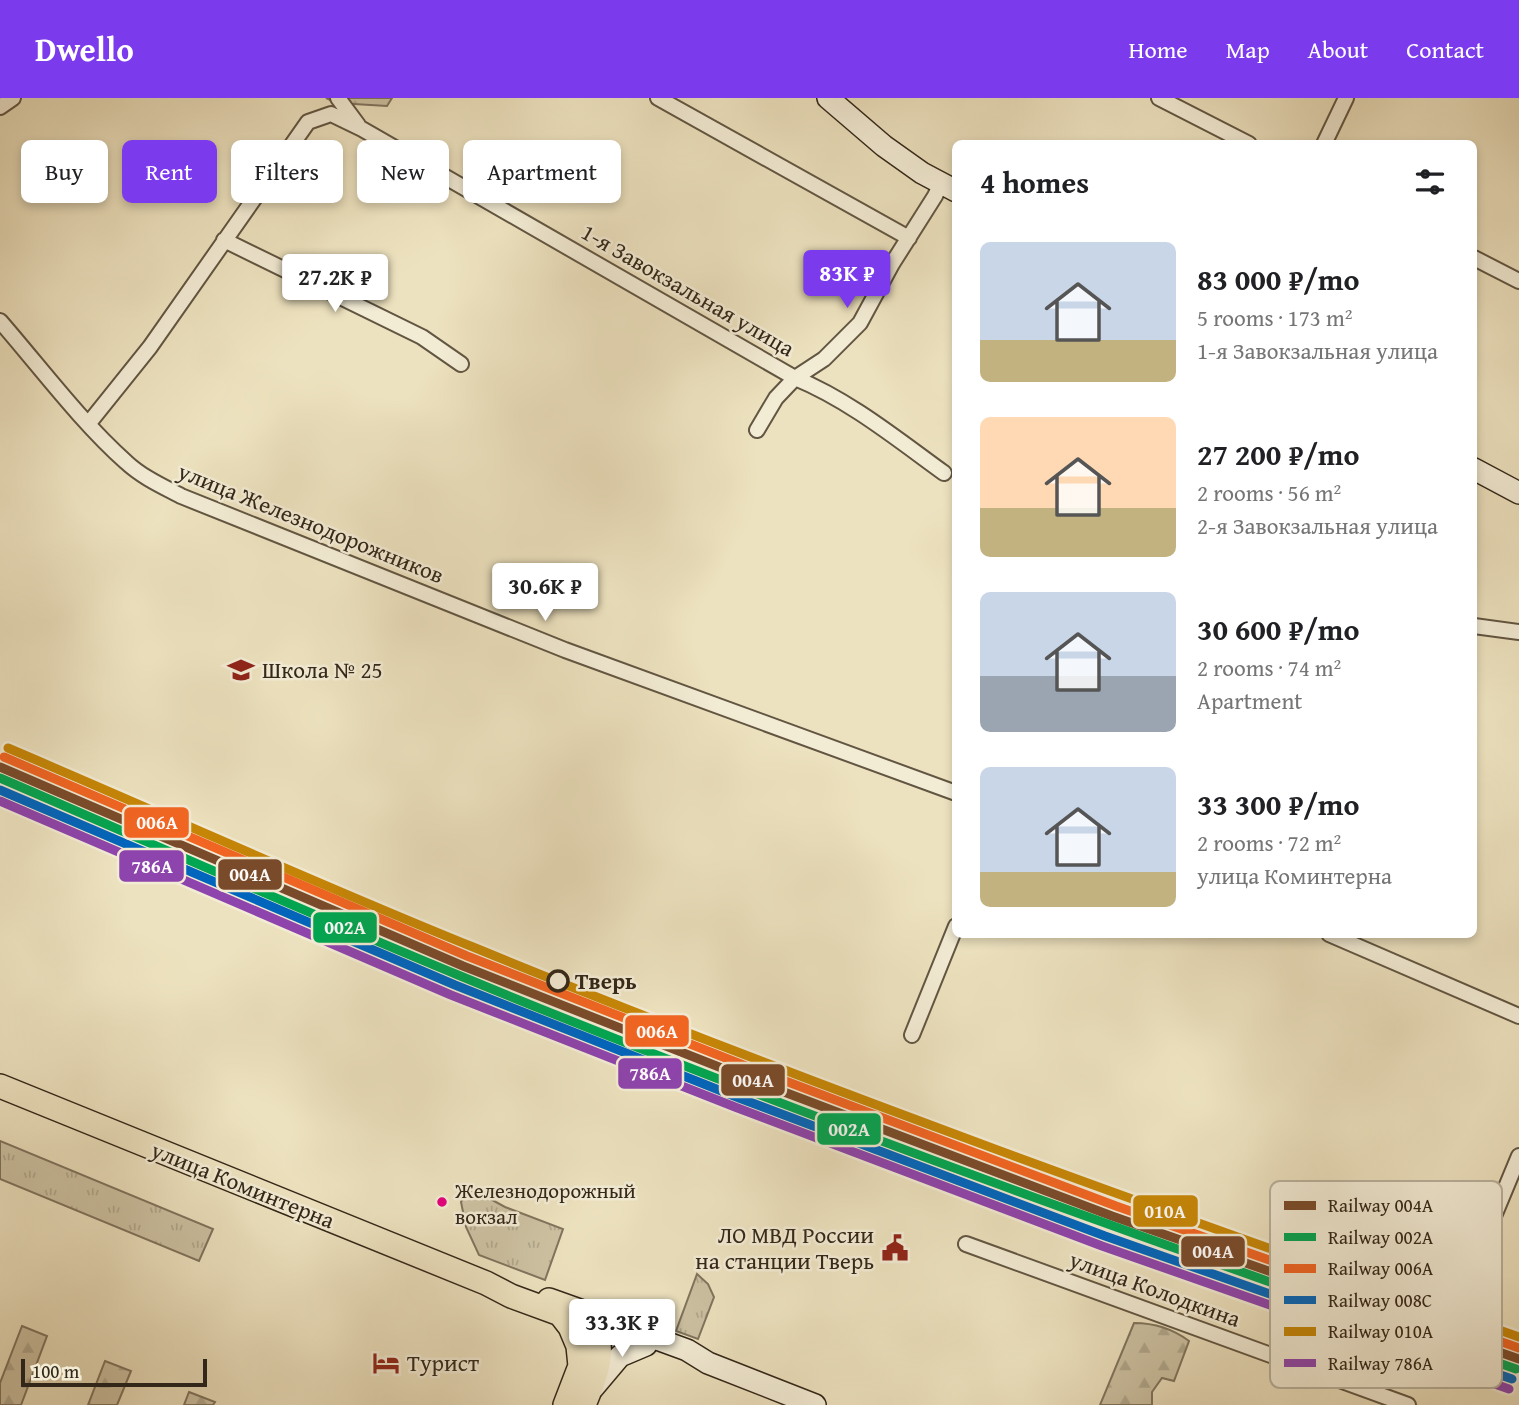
<!DOCTYPE html>
<html lang="en">
<head>
<meta charset="utf-8">
<style>
  :root { --surface:#fff; --page:#f2f2f2; --text:#202124; --muted:#757577; --accent:#7c3aed }
  body { margin:0; font-family:"Gentium Book Plus",serif; background:var(--page); color:var(--text); height:100vh; display:flex; flex-direction:column; font-size:26px; white-space:nowrap }
  * { box-sizing:border-box; margin:0 }
  p { font-size:23px; color:var(--muted) }
  .icon { flex:none; width:38px; height:38px; fill:none; stroke:currentColor; stroke-width:2; stroke-linecap:round; stroke-linejoin:round }
  .map { position:relative; flex:1; overflow:hidden }
  .details { position:absolute; left:952px; top:42px; width:525px; height:798px; display:flex; flex-direction:column; background:var(--surface); border-radius:10px; box-shadow:0 4px 10px #0003 }
  .details>* { flex:none }
  .banner { position:absolute; left:21px; top:42px; width:665px; height:63px; display:flex; gap:14px }
  .scale { position:absolute; left:21px; bottom:18px; width:186px; box-sizing:border-box; padding-left:7px; border:4px solid #332719; border-top:0; font-size:19px; line-height:24px; white-space:nowrap; color:#332719; -webkit-text-stroke:5px #f3ecd5; paint-order:stroke }
  .price { position:absolute; translate:-50% -60px; padding:0 16px; border-radius:7px; background:#fff; color:#222; font-size:23px; line-height:46px; filter:drop-shadow(0 2px 4px #0008) }
  .price::after { content:''; position:absolute; left:50%; top:42px; width:21px; height:16px; margin-left:-10px; background:inherit; clip-path:polygon(0 0,100% 0,50% 100%) }
  .price.on { background:var(--accent); color:#fff }
  ul { padding:0; list-style:none }
  li { display:flex; align-items:center; gap:21px; height:175px; padding:0 28px }
  li span { display:grid; place-items:center; flex:none; width:196px; height:140px; border-radius:10px; color:#555 }
  li>.icon { margin-inline-start:auto }
  span .icon { width:84px; height:84px; fill:#fffc; stroke-width:1 }
  li b { font-size:30px }
  h2 { display:flex; justify-content:space-between; align-items:center; height:84px; padding:0 28px; font-size:30px }
  .chip { padding:0 24px; border-radius:10px; background:var(--surface); box-shadow:0 4px 10px #0003; font-size:24px; line-height:63px }
  .chip.on { background:var(--accent); color:#fff }
  header { display:flex; align-items:center; gap:42px; box-sizing:border-box; height:98px; padding:0 35px; background:var(--accent); color:#fff }
  header strong { font-size:33px }
  nav { display:flex; gap:38px; margin-inline-start:auto; font-size:24px }
  .map>svg:first-child { display:block }
  .grass { fill:url(#grass-tufts); stroke:#80745e; stroke-width:2 }
  .forest { fill:url(#forest-firs); stroke:#80745e; stroke-width:2 }
  .lines { fill:none; stroke-linecap:round; stroke-linejoin:round }
  .minor-casing { stroke:#625642; stroke-width:18 }
  .secondary-casing { stroke:#332719; stroke-width:24 }
  .primary-casing { stroke:#332719; stroke-width:26 }
  .minor { stroke:#f3ecd5; stroke-width:14 }
  .secondary { stroke:#f3ecd5; stroke-width:21 }
  .primary { stroke:#ede2bf; stroke-width:23 }
  .rail-1-casing { stroke:#f3ecd5; stroke-width:14 }
  .rail-2-casing { stroke:#f3ecd5; stroke-width:14 }
  .rail-3-casing { stroke:#f3ecd5; stroke-width:14 }
  .rail-4-casing { stroke:#f3ecd5; stroke-width:14 }
  .rail-5-casing { stroke:#f3ecd5; stroke-width:14 }
  .rail-6-casing { stroke:#f3ecd5; stroke-width:14 }
  .rail-1 { stroke:#7a4b2a; stroke-width:9 }
  .rail-2 { stroke:#00a651; stroke-width:9 }
  .rail-3 { stroke:#f26522; stroke-width:9 }
  .rail-4 { stroke:#0065bd; stroke-width:9 }
  .rail-5 { stroke:#c68606; stroke-width:9 }
  .rail-6 { stroke:#8e44ad; stroke-width:9 }
  .stop-dot { fill:#f3ecd5; stroke:#332719; stroke-width:3.5 }
  .bus-dot { fill:#e5007d; stroke:#f3ecd5; stroke-width:2.5 }
  .labels { text-anchor:middle; stroke-width:5; stroke-linejoin:round; paint-order:stroke }
  .bus-label { font-size:21px; fill:#332719; stroke:#f3ecd5; text-anchor:start }
  .street-label { font-size:23px; fill:#332719; stroke:#f3ecd5 }
  .poi-label { font-size:23px; fill:#332719; stroke:#f3ecd5; text-anchor:start }
  .stop-label { font-size:23px; font-weight:bold; fill:#332719; stroke:#f3ecd5; text-anchor:start }
  .key { fill:#f3ecd5; stroke:#b9b19d; stroke-width:2 }
  .key-label { font-size:19px; fill:#332719 }
  .line-badge { stroke:#f3ecd5; stroke-width:2.5 }
  .badge-label { font-size:19px; text-anchor:middle; font-weight:bold; fill:#fff }
</style>
</head>
<body>
<header>
<strong>Dwello</strong>
<nav><a>Home</a><a>Map</a><a>About</a><a>Contact</a></nav>
</header>
<div class="map">
<svg width="1519" height="1307" viewBox="0 0 1519 1307">
  <defs>
    <pattern id="grass-tufts" width="24" height="20" patternUnits="userSpaceOnUse" patternTransform="scale(1.75)"><rect width="24" height="20" fill="#cdc2a3"/><path d="M3 7l-1-3M5 7V3M7 7l1-3M15 17l-1-3M17 17v-4M19 17l1-3" fill="none" stroke="#b0a78c"/></pattern>
    <pattern id="forest-firs" width="22" height="20" patternUnits="userSpaceOnUse" patternTransform="scale(1.75)"><rect width="22" height="20" fill="#cdc2a3"/><path d="M5 1l3.5 6h-7zM16 11l3.5 6h-7z" fill="#b0a78c"/></pattern>
  </defs>
  <rect width="100%" height="100%" fill="#ede2bf"/>
  <filter id="stains"><feTurbulence type="fractalNoise" baseFrequency=".00286" numOctaves="4"/><feColorMatrix values="0 0 0 0 .2 0 0 0 0 .09 0 0 0 0 .02 0 0 0 .5 -.17"/></filter>
  <radialGradient id="worn" r=".72"><stop offset=".6" stop-color="#630" stop-opacity="0"/><stop offset="1" stop-color="#630" stop-opacity=".3"/></radialGradient>
  <path class="grass" d="M0,1043L213,1131L199,1163L0,1081Z
    M474,1092L505,1109L563,1131L545,1182L479,1157L466,1129L461,1104L468,1093Z
    M697,1176L708,1186L714,1199L698,1241L676,1233Z"/>
  <path class="forest" d="M326,0H392L387,8L337,5Z
    M1134,1225C1154,1225 1173,1231 1189,1243L1174,1283L1162,1280L1152,1294V1307H1100Z
    M22,1228L47,1238L21,1307H0V1285Z
    M105,1263L131,1273L117,1307H88Z
    M189,1294L215,1304L213,1307H184Z"/>
  <g class="lines">
    <g class="minor-casing">
      <path id="minor" d="M338,0L358,27
        M658,0L909,140
        M1159,0L1249,46
        M0,9L13,0
        M1324,46L1346,0
        M224,142L422,239L461,266
        M1474,160L1519,183
        M0,223C40,269 81,324 126,364C142,379 162,388 181,398L565,552L956,695
        M89,325L150,249L308,24L331,16L362,31L795,280C849,302 897,341 944,375
        M757,332L776,300L795,280L824,261L860,225L892,166L935,98L941,85
        M1474,528L1519,534
        M1329,836L1519,918
        M912,937L956,828
        M966,1146L1408,1307
        M1477,1159L1519,1058"/>
    </g>
    <g class="secondary-casing">
      <path id="secondary" d="M828,0L884,48L922,75L956,93
        M1474,371L1519,395
        M591,1217L687,1252L708,1265L815,1307
        M593,1290L620,1258L646,1247"/>
    </g>
    <g class="primary-casing">
      <path id="primary" d="M0,988L486,1185L511,1198L560,1216L570,1229L578,1248L580,1268L565,1307
        M549,1202L591,1217C607,1252 598,1272 584,1307"/>
    </g>
    <use href="#minor" class="minor"/>
    <use href="#secondary" class="secondary"/>
    <use href="#primary" class="primary"/>
    <g class="rail-1-casing">
      <path id="rail-1" d="M0,669L463,868L747,980L1112,1118L1519,1261"/>
    </g>
    <g class="rail-2-casing">
      <path id="rail-2" d="M0,680C153,746 305,814 458,877C806,1021 1161,1146 1516,1271"/>
    </g>
    <g class="rail-3-casing">
      <path id="rail-3" d="M4,659L467,858L751,970L1116,1108L1519,1250"/>
    </g>
    <g class="rail-4-casing">
      <path id="rail-4" d="M0,692L455,887L739,1000L1105,1138L1512,1281"/>
    </g>
    <g class="rail-5-casing">
      <path id="rail-5" d="M8,650C163,716 317,786 473,849C817,990 1168,1115 1519,1239"/>
    </g>
    <g class="rail-6-casing">
      <path id="rail-6" d="M0,703L451,897L735,1009L1102,1148L1509,1291"/>
    </g>
    <use href="#rail-1" class="rail-1"/>
    <use href="#rail-2" class="rail-2"/>
    <use href="#rail-3" class="rail-3"/>
    <use href="#rail-4" class="rail-4"/>
    <use href="#rail-5" class="rail-5"/>
    <use href="#rail-6" class="rail-6"/>
  </g>
  <defs>
    <g id="school-bare" transform="scale(2.1)"><path d="M0-5L7-2L0 1L-7-2ZM-4 1L0 2.5L4 1V4Q0 6-4 4Z" fill="#8f2418" stroke="#f3ecd5" stroke-width="2.5" paint-order="stroke"/></g>
    <g id="civic-bare" transform="scale(2.1)"><path d="M-.6-6.5H3V-4.5H.6V-3L4-1V1h2V6H-6V1h2V-1L-.6-3ZM-1.2 2.5V6h2.4V2.5Z" fill="#8f2418" stroke="#f3ecd5" stroke-width="2.5" paint-order="stroke"/></g>
    <g id="hotel-bare" transform="scale(2.1)"><path d="M-6-4.5h1.5V1H6V5H4.5V3h-9V5H-6ZM-4 0a1.8 1.8 0 1 1 3.6 0ZM.5 0V-2.5h3Q6-2.5 6 0Z" fill="#8f2418" stroke="#f3ecd5" stroke-width="2.5" paint-order="stroke"/></g>
  </defs>
  <g fill-rule="evenodd">
    <use href="#school-bare" x="241" y="572"/>
    <use href="#civic-bare" x="895" y="1150"/>
    <use href="#hotel-bare" x="386" y="1265"/>
  </g>
  <circle class="stop-dot" cx="558" cy="883" r="10"/>
  <circle class="bus-dot" cx="442" cy="1104" r="6"/>
  <g class="labels">
    <g class="bus-label">
      <text x="455" y="1100">Железнодорожный<tspan x="455" dy="26">вокзал</tspan></text>
    </g>
    <g class="street-label">
      <text transform="translate(688 192) rotate(30)" y="8">1-я Завокзальная улица</text>
      <text transform="translate(311 425) rotate(22)" y="8">улица Железнодорожников</text>
      <text transform="translate(243 1087) rotate(22)" y="8">улица Коминтерна</text>
      <text transform="translate(1155 1191) rotate(20)" y="8">улица Колодкина</text>
    </g>
    <g class="poi-label">
      <text x="262" y="580">Школа № 25</text>
      <text x="874" y="1145" text-anchor="end">ЛО МВД России<tspan x="874" dy="26">на станции Тверь</tspan></text>
      <text x="407" y="1273">Турист</text>
    </g>
    <g class="stop-label">
      <text x="575" y="891">Тверь</text>
    </g>
  </g>
  <rect x="1270" y="1083" width="232" height="207" rx="10" class="key"/>
  <rect x="1284" y="1103" width="32" height="9" fill="#7a4b2a"/>
  <rect x="1284" y="1135" width="32" height="8" fill="#00a651"/>
  <rect x="1284" y="1166" width="32" height="9" fill="#f26522"/>
  <rect x="1284" y="1198" width="32" height="8" fill="#0065bd"/>
  <rect x="1284" y="1229" width="32" height="9" fill="#c68606"/>
  <rect x="1284" y="1261" width="32" height="8" fill="#8e44ad"/>
  <g class="key-label">
    <text x="1328" y="1114">Railway 004А</text>
    <text x="1328" y="1146">Railway 002А</text>
    <text x="1328" y="1177">Railway 006А</text>
    <text x="1328" y="1209">Railway 008С</text>
    <text x="1328" y="1240">Railway 010А</text>
    <text x="1328" y="1272">Railway 786А</text>
  </g>
  <g class="line-badge">
    <rect x="123" y="708" width="67" height="33" rx="7" fill="#f26522"/>
    <rect x="118" y="751" width="67" height="34" rx="7" fill="#8e44ad"/>
    <rect x="217" y="760" width="66" height="33" rx="7" fill="#7a4b2a"/>
    <rect x="312" y="813" width="66" height="33" rx="7" fill="#00a651"/>
    <rect x="624" y="916" width="66" height="34" rx="7" fill="#f26522"/>
    <rect x="617" y="959" width="66" height="33" rx="7" fill="#8e44ad"/>
    <rect x="720" y="965" width="66" height="34" rx="7" fill="#7a4b2a"/>
    <rect x="816" y="1014" width="66" height="34" rx="7" fill="#00a651"/>
    <rect x="1132" y="1096" width="67" height="34" rx="7" fill="#c68606"/>
    <rect x="1180" y="1137" width="66" height="33" rx="7" fill="#7a4b2a"/>
  </g>
  <g class="badge-label">
    <text x="157" y="731">006А</text>
    <text x="152" y="775">786А</text>
    <text x="250" y="783">004А</text>
    <text x="345" y="836">002А</text>
    <text x="657" y="940">006А</text>
    <text x="650" y="982">786А</text>
    <text x="753" y="989">004А</text>
    <text x="849" y="1038">002А</text>
    <text x="1165" y="1120">010А</text>
    <text x="1213" y="1160">004А</text>
  </g>
  <rect width="100%" height="100%" filter="url(#stains)"/>
  <rect width="100%" height="100%" fill="url(#worn)"/>
</svg>
<div class="scale">100 m</div>
<b class="price on" style="left:847px;top:212px">83K ₽</b>
<b class="price" style="left:335px;top:216px">27.2K ₽</b>
<b class="price" style="left:545px;top:525px">30.6K ₽</b>
<b class="price" style="left:622px;top:1261px">33.3K ₽</b>
<div class="banner">
<a class="chip">Buy</a>
<a class="chip on">Rent</a>
<a class="chip">Filters</a>
<a class="chip">New</a>
<a class="chip">Apartment</a>
</div>
<section class="details">
<h2>4 homes<svg class="icon" aria-label="filters" viewBox="0 0 24 24"><path d="M4 7h16M4 17h16"/><circle cx="9" cy="7" r="2"/><circle cx="15" cy="17" r="2"/></svg></h2>
<ul>
<li><span style="background:linear-gradient(#c9d6e8 70%,#c2b280 0)"><svg class="icon" aria-label="home" viewBox="0 0 24 24"><path d="M3 11l9-7 9 7M6 9v11h12V9"/></svg></span><div><b>83 000 ₽/mo</b><p>5 rooms · 173 m²</p><p>1-я Завокзальная улица</p></div></li>
<li><span style="background:linear-gradient(#ffd9b3 65%,#c2b280 0)"><svg class="icon" aria-label="home" viewBox="0 0 24 24"><path d="M3 11l9-7 9 7M6 9v11h12V9"/></svg></span><div><b>27 200 ₽/mo</b><p>2 rooms · 56 m²</p><p>2-я Завокзальная улица</p></div></li>
<li><span style="background:linear-gradient(#c9d6e8 60%,#9aa5b1 0)"><svg class="icon" aria-label="home" viewBox="0 0 24 24"><path d="M3 11l9-7 9 7M6 9v11h12V9"/></svg></span><div><b>30 600 ₽/mo</b><p>2 rooms · 74 m²</p><p>Apartment</p></div></li>
<li><span style="background:linear-gradient(#c9d6e8 75%,#c2b280 0)"><svg class="icon" aria-label="home" viewBox="0 0 24 24"><path d="M3 11l9-7 9 7M6 9v11h12V9"/></svg></span><div><b>33 300 ₽/mo</b><p>2 rooms · 72 m²</p><p>улица Коминтерна</p></div></li>
</ul>
</section>
</div>
</body>
</html>
